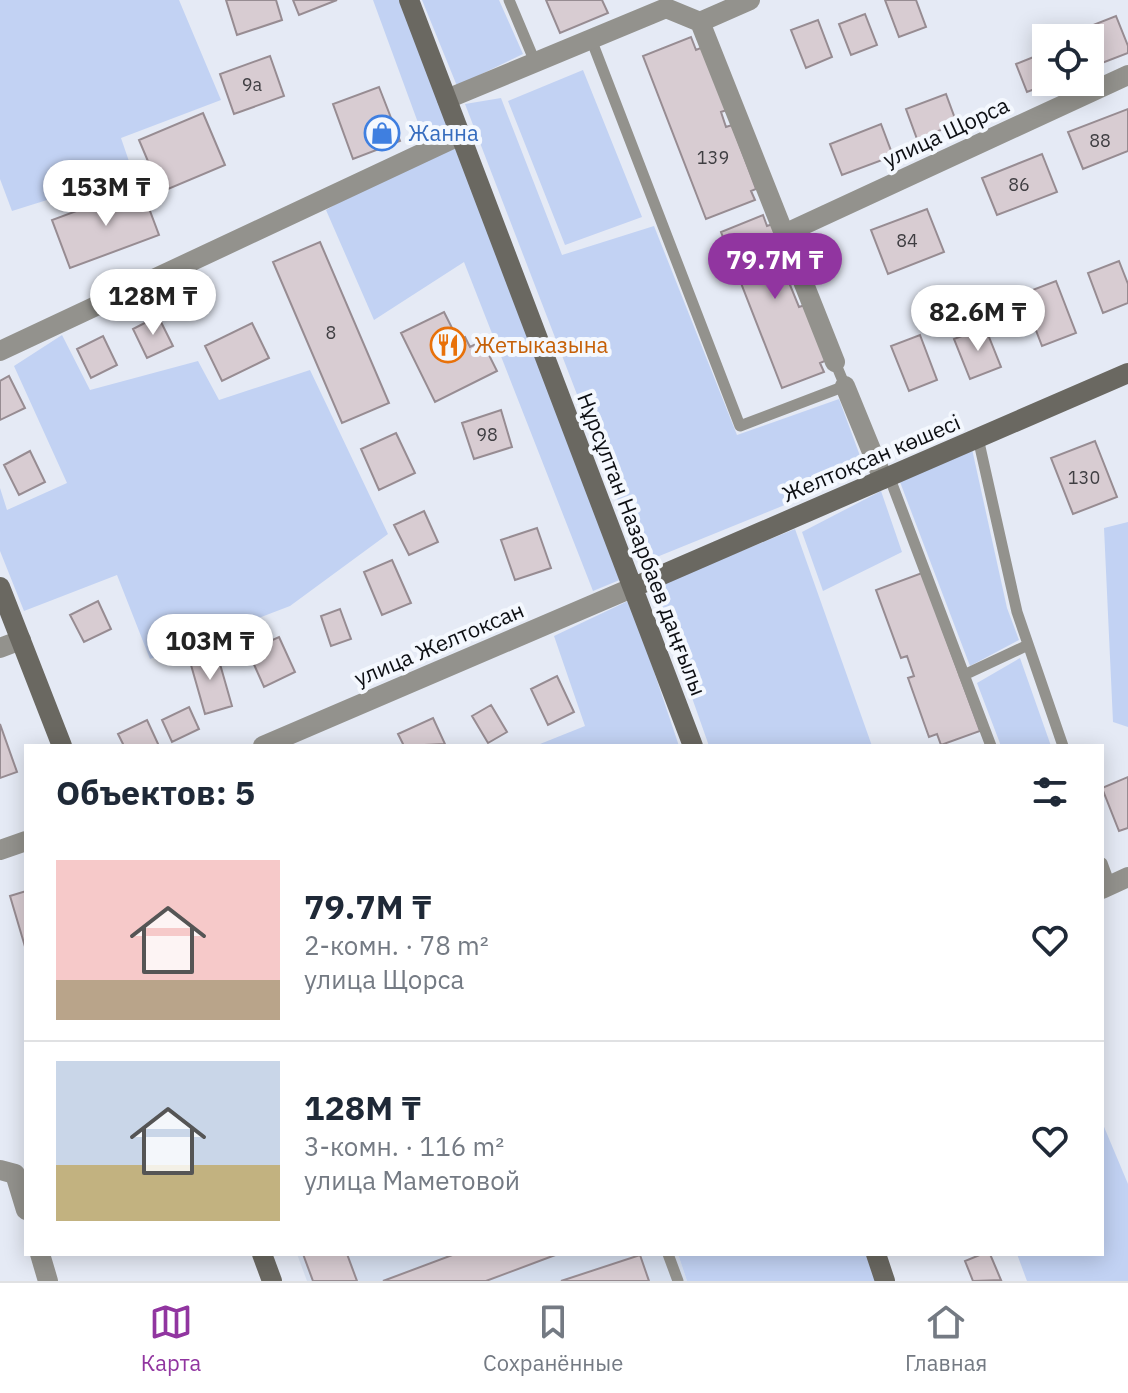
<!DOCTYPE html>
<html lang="ru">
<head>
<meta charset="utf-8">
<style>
  :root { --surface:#fff; --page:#f6f6f7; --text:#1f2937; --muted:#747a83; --line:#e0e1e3; --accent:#9135a0 }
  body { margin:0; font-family:"IBM Plex Sans",sans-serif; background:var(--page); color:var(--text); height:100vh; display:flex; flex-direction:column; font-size:30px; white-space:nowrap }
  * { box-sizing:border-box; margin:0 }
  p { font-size:26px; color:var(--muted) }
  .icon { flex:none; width:44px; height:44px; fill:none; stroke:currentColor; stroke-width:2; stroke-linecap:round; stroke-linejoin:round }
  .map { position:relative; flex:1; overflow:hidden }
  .side { position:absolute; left:24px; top:744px; width:1080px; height:512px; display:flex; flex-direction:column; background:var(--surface); border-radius:0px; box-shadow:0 4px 20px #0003 }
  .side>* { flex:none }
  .tools { position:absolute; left:1032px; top:24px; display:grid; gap:16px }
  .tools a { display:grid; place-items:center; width:72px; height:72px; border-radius:0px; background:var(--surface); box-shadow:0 4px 20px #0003; font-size:40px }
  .price { position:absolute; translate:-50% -68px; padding:0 18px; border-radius:28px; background:#fff; color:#222; font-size:26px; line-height:52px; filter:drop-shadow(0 2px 4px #0008) }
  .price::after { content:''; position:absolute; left:50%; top:48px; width:24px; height:18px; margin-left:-12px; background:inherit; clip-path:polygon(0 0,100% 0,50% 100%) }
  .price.selected { background:var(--accent); color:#fff }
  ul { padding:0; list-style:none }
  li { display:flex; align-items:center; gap:24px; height:200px; padding:0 32px }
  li+li { border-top:2px solid var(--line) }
  li span { display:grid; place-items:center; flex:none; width:224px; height:160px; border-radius:0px; color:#555 }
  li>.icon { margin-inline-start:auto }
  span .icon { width:96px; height:96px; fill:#fffc; stroke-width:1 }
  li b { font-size:34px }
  h2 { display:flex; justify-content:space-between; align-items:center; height:96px; padding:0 32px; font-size:34px }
  .tab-bar { display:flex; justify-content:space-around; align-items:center; height:112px; border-top:2px solid var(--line); background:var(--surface); font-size:22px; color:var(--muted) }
  .tab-bar a { display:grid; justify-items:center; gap:4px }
  .tab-bar .selected { color:var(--accent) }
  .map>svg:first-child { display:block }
  .built { fill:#d5deee }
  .green { fill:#c2d2f3 }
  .building { fill:#d8ccd2; stroke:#978c92; stroke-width:2 }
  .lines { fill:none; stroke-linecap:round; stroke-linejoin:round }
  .service { stroke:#93928d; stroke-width:11 }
  .minor { stroke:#93928d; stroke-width:20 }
  .tertiary { stroke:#93928d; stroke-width:20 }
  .secondary { stroke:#6a6861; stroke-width:20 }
  .labels { text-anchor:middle; stroke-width:8; stroke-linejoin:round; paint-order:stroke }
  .number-label { font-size:18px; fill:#3f3e42 }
  .street-label { font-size:22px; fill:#0c0e12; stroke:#f4f8fe }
  .shop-label { font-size:22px; fill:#366cbe; stroke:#f4f8fe; text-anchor:start }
  .food-label { font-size:22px; fill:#c56008; stroke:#f4f8fe; text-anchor:start }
</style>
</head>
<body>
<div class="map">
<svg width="1128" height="1281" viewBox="0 0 1128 1281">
  <rect width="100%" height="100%" fill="#e5eaf5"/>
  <path class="built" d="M297,1254H678L687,1281H307Z"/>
  <path class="green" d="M0,0H179L221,100L121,138L133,173L12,211L0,179Z
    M373,0H405L622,579L593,591L464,262L374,320L326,210L428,150Z
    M422,0H499L523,54L457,86Z
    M583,70L642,217L565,245L508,101Z
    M501,98L562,255L654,226L737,435L839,399L866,472L642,563L465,104Z
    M62,335L90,390L198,361L219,400L310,370L388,534L290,606L150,659L117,575L24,611L0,551V488L7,510L67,483L14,366Z
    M972,449L1007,608L1019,640L970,666L900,482Z
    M881,491L902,552L823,591L802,532Z
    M1128,522V727L1113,722L1104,528Z
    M795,529L872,746H709L653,587Z
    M630,600L679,746H535L585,726L554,636Z
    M1020,658L1051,746H1001L977,683Z
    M1102,1122L1128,1184V1281H1027L1017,1254H1102Z
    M678,1254H868L877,1281H687Z"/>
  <path class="building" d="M226,0H276L282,20L237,35Z
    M293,0H337L299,15Z
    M546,0H602L608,13L560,33Z
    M885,0H916L926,27L899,37Z
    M865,14L877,45L851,55L839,24Z
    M1116,16L1128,46V53L1102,63L1088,27Z
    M818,20L832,57L806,68L791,30Z
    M691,37L696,50L703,47L727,110L721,112L726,127L732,125L756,189L751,191L755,200L706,219L643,56Z
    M1046,52V82H1053L1027,92L1016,64Z
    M270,56L284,96L234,114L220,74Z
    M379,87L400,141L353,159L333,104Z
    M946,94L957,124L917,139L906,109Z
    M1128,109V151L1083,169L1068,132Z
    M203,113L225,165L161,192L139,140Z
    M881,124L893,156L842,175L830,144Z
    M1042,154L1057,192L997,215L982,178Z
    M141,187L159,235L70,268L52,220Z
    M927,209L944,252L888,274L871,230Z
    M763,215L767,226L773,224L796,282L790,285L799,307L805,305L827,360L820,363L824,372L782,388L721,232Z
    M320,242L389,403L342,423L273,262Z
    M1119,261L1128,284V303L1103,313L1088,273Z
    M1056,281L1076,333L1042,346L1022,294Z
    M444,312L458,340L465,337L470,347L482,341L497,371L435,402L401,333Z
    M158,316L173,346L147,358L133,329Z
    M252,323L269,358L222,381L205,346Z
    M985,327L1001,367L970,379L954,339Z
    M920,335L937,380L909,391L891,346Z
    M103,336L117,365L91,378L77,349Z
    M9,376L25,408L0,420V381Z
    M501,410L512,447L474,459L462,423Z
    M396,433L415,473L379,490L361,449Z
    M1095,441L1117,497L1073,514L1051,458Z
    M30,451L45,482L19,495L4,465Z
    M424,511L438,542L409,555L394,525Z
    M537,528L551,568L515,580L501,540Z
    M392,560L411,603L382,615L364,572Z
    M922,573L980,731L941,745L937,734L929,737L908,678L914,676L907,656L901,658L876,590Z
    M98,601L111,629L84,642L70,615Z
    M340,609L351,639L331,646L321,616Z
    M279,637L295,672L264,687L248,651Z
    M216,650L232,706L205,714L189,658Z
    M557,676L574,712L548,725L531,689Z
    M491,705L507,732L488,743L472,716Z
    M189,707L199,729L172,742L162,720Z
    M433,718L445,744L404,746L398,734Z
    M147,720L159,746H124L118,734Z
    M0,724L17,772L0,778Z
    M1128,777V828L1119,831L1102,788Z
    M26,891V950L10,896Z
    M303,1254H347L357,1281H313Z
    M455,1254H558L486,1281H383Z
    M982,1254H990L1001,1280L973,1281L965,1261Z
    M640,1255L649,1281H561Z"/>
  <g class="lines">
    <path class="service" d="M509,0L535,62
      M591,39L740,426L845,386L835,362
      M978,438L1017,612L1063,746
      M889,476L991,746
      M964,675L1028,645
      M1102,863L1110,885
      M668,1254L678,1281"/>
    <path class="minor" d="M700,22L835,362
      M447,99L666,8L700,22L750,0
      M784,234L1128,75
      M0,351L461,135
      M845,386L883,479
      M0,648L21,640
      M1102,889L1128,877
      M0,1170L15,1174L26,1210
      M40,1254L48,1281"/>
    <path class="tertiary" d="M263,746L634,587
      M0,850L26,841"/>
    <path class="secondary" d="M409,0L693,746
      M0,587L62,746
      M634,587L1128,373
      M262,1254L272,1281
      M876,1254L885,1281"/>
  </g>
  <defs>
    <g id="shop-ring" transform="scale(1.8)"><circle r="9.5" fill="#f4f8fe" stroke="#3f7fe0" stroke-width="1.5"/><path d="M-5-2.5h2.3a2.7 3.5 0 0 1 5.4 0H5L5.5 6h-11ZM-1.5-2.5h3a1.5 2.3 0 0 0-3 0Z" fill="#3f7fe0"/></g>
    <g id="restaurant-ring" transform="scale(1.8)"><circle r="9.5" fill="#f4f8fe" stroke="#e8710a" stroke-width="1.5"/><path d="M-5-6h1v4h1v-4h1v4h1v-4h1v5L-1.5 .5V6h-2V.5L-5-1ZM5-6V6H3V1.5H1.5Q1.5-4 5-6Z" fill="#e8710a"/></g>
  </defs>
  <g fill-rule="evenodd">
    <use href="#shop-ring" x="382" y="133"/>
    <use href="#restaurant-ring" x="448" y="345"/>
  </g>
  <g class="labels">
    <g class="number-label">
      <text x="252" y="91">9а</text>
      <text x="1100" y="147">88</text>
      <text x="713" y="164">139</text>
      <text x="1019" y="191">86</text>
      <text x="907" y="247">84</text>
      <text x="331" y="339">8</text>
      <text x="487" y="441">98</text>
      <text x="1084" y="484">130</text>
    </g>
    <g class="street-label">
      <text transform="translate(946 132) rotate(-25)" y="8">улица Щорса</text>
      <text transform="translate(871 458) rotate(-23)" y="8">Желтоқсан көшесі</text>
      <text transform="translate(642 544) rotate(69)" y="8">Нұрсұлтан Назарбаев даңғылы</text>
      <text transform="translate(439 644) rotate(-23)" y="8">улица Желтоксан</text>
    </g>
    <g class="shop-label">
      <text x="408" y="141">Жанна</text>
    </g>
    <g class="food-label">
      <text x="474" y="353">Жетыказына</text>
    </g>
  </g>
</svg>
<div class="tools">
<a><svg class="icon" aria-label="locate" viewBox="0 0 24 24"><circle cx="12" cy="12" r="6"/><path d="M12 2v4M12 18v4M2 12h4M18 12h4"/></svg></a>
</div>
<b class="price" style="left:106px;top:228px">153M ₸</b>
<b class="price selected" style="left:775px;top:301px">79.7M ₸</b>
<b class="price" style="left:153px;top:337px">128M ₸</b>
<b class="price" style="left:978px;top:353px">82.6M ₸</b>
<b class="price" style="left:210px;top:682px">103M ₸</b>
<section class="side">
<h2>Объектов: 5<svg class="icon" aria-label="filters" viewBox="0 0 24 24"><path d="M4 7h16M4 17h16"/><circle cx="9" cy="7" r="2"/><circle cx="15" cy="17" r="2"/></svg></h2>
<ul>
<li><span style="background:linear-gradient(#f6c9c9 75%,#b9a48a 0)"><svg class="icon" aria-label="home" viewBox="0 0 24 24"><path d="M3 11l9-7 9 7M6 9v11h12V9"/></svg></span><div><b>79.7M ₸</b><p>2-комн. · 78 m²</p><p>улица Щорса</p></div><svg class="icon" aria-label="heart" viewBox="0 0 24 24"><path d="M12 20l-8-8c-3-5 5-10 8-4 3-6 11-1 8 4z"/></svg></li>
<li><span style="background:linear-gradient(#c9d6e8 65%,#c2b280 0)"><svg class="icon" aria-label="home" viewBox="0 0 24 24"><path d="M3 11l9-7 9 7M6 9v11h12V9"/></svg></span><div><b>128M ₸</b><p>3-комн. · 116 m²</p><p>улица Маметовой</p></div><svg class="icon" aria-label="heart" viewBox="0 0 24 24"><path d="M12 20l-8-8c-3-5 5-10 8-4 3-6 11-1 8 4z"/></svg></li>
</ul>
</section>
</div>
<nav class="tab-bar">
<a class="selected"><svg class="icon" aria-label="map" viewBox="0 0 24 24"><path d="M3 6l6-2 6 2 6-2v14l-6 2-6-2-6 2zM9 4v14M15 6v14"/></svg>Карта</a>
<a><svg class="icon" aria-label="saved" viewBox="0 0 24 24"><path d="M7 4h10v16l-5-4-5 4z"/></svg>Сохранённые</a>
<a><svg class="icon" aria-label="home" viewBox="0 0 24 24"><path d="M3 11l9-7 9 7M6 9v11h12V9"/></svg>Главная</a>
</nav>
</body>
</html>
